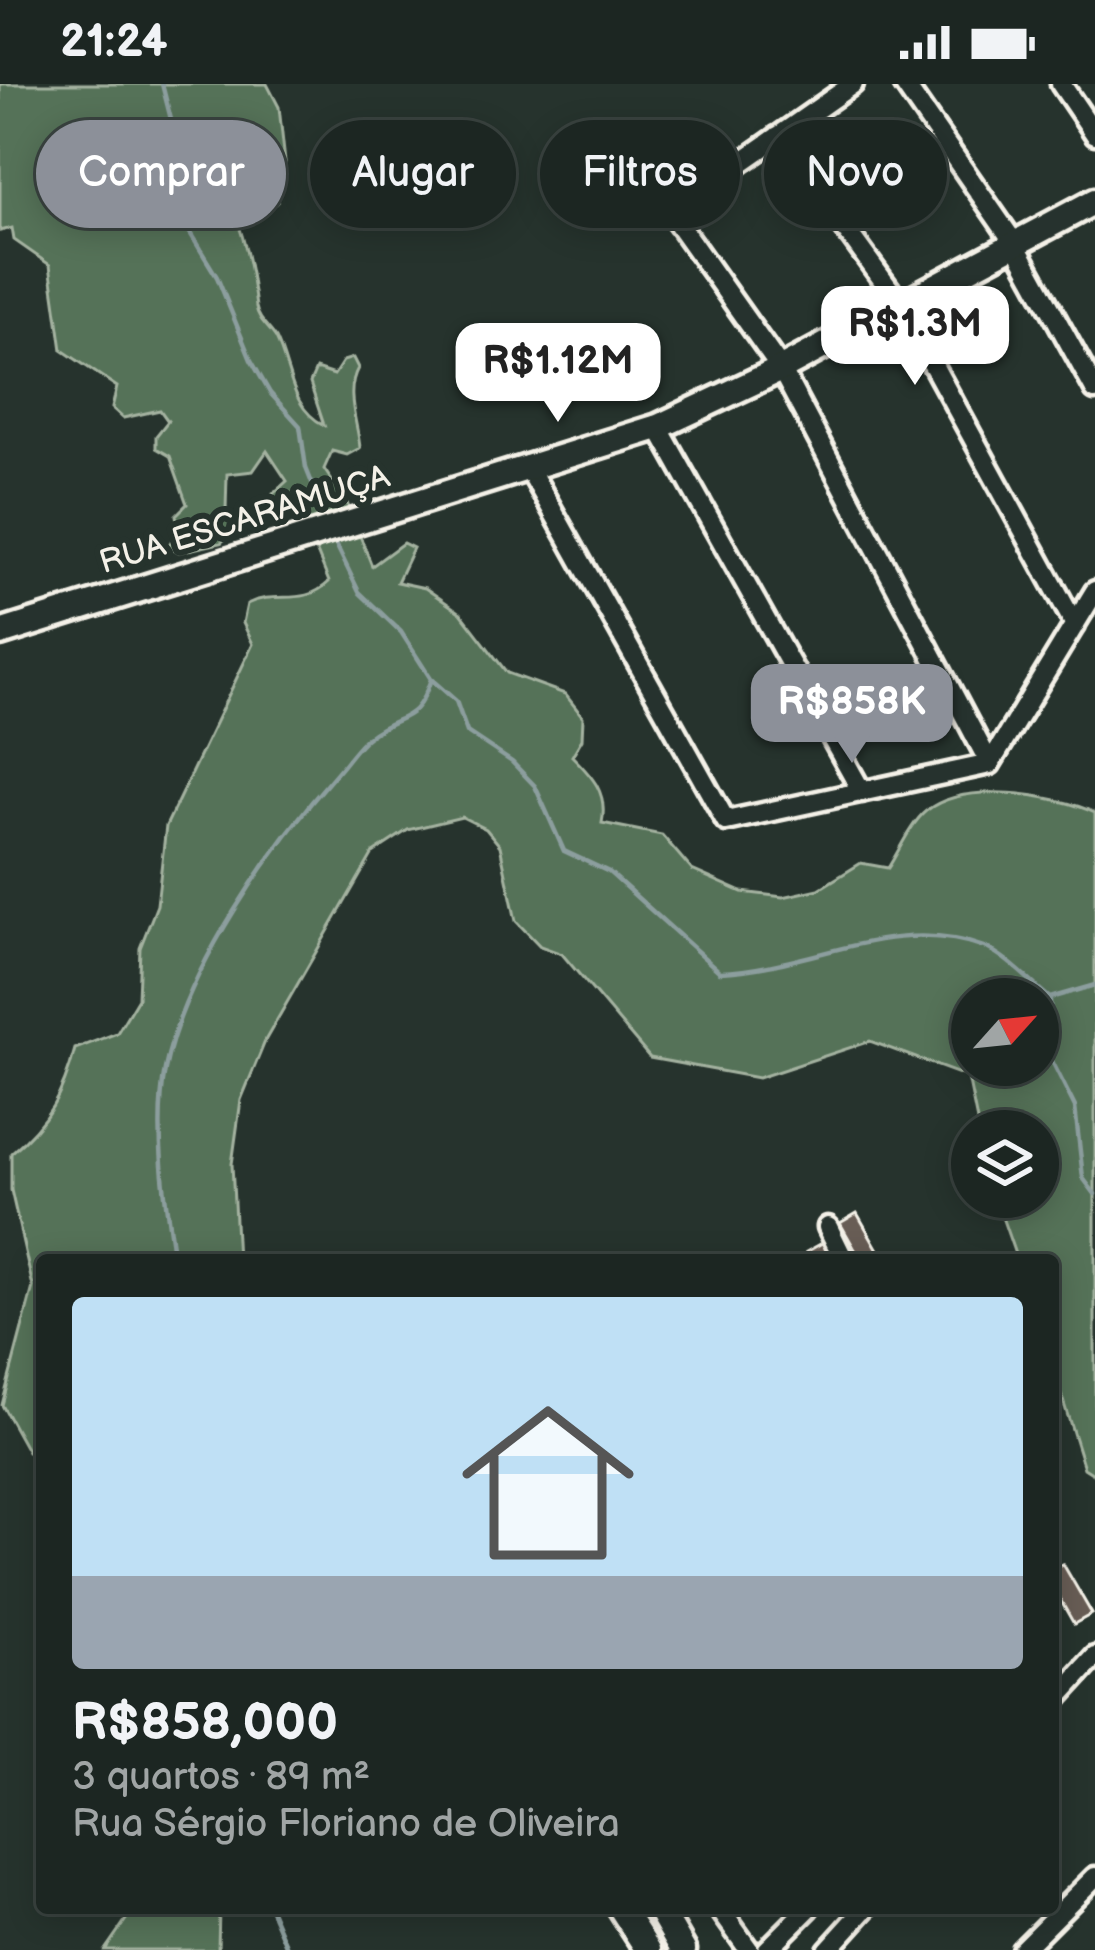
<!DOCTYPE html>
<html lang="pt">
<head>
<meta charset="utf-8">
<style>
  :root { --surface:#1c2622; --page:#29322f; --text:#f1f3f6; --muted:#a0a5a5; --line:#3a4340; --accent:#8c9099 }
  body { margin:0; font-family:"Balsamiq Sans",sans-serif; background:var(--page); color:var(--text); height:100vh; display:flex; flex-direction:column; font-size:45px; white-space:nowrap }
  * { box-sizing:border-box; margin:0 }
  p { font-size:39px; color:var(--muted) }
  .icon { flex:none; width:66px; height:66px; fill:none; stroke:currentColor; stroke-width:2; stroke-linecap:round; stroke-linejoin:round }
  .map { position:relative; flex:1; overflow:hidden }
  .panel { position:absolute; left:36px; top:1170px; width:1023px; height:660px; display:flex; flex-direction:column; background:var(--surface); border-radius:12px; box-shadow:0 6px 30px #0003,0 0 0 3px var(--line) }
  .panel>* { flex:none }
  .guide { position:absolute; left:36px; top:36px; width:1023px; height:108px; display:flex; gap:24px }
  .needle { width:78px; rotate:63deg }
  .controls { position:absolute; left:951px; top:894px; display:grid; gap:24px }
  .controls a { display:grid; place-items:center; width:108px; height:108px; border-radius:50%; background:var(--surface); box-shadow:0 6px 30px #0003,0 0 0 3px var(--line); font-size:60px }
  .price { position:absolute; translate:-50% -102px; padding:0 27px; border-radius:24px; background:#fff; color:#222; font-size:39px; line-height:78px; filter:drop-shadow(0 3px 6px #0008) }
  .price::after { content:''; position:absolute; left:50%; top:72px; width:36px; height:27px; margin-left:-18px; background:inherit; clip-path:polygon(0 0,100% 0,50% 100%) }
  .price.active { background:var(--accent); color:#fff }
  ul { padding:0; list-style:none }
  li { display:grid; align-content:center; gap:24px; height:636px; padding:0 36px }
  li span { display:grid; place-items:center; height:372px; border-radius:12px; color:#555 }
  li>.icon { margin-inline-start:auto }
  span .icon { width:216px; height:216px; fill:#fffc; stroke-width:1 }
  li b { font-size:51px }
  .chip { padding:0 42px; border-radius:54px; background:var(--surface); box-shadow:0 6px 30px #0003,0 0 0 3px var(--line); font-size:42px; line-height:108px }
  .chip.active { background:var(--accent); color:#fff }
  .status { display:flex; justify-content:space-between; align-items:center; height:84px; padding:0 60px; background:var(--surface); direction:ltr }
  .status svg { height:33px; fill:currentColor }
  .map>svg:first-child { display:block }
  .green { fill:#557259; stroke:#a4b2a0; stroke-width:3; fill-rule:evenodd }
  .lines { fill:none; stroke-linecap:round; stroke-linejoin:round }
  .stream { stroke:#8c9e9e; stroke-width:4.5 }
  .building { fill:#685d54; stroke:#f4f1e8; stroke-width:3 }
  .street-casing { stroke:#f4f1e8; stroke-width:27 }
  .secondary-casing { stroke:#f4f1e8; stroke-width:33 }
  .street { stroke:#26332d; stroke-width:18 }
  .secondary { stroke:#26332d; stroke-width:24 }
  .labels { text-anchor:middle; stroke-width:12; stroke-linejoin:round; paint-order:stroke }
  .street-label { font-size:33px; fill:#f4f1e8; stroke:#26332d }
</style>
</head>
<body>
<div class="status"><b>21:24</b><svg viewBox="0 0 49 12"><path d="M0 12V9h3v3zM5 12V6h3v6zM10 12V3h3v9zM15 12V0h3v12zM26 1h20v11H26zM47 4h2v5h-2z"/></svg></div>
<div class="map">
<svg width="1095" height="1866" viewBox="0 0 1095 1866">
  <rect width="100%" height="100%" fill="#26332d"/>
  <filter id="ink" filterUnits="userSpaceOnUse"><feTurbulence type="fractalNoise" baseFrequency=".00833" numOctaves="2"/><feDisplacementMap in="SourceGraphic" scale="24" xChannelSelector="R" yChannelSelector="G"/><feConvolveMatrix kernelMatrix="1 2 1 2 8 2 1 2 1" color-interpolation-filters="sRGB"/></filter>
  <g filter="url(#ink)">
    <path class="green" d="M0,0H267L279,23L285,78L277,119L262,127L228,113C244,149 251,183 256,223C258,236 270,244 276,254C291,284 290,324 324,341L310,299L316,285L334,291L343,277L353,274L358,284C344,309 358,339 360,364L347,371L332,367L324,385L347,419L372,482L403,459L413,464L397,498L425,504L461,529L507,589L565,610L583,633L582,655L572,672C593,693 608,709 602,739L662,751L692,786L742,808L783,813L819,805L861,779L888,784C899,767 911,739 926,727C965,696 1054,710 1095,729V1391L1084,1384L1053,1284V1176H1017L995,1113H1038V1047H979L968,993L870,957L758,994L650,974L562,870L540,862L516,837L500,762L486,745L462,733L408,746L373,769L266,955L241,1016L232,1080L237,1176H42V1375L28,1368L2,1321L33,1203L11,1106V1069C48,1038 63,1011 75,965L117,949L138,914L140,864L157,821L166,742L253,560L243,539L247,520C277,505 302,524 329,498L302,432L279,424L273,410L287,397L267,367L253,387L227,390L226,427L234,445L221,459L179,468L168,462L179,446L176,431L187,420L170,372L156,364V352L168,337L160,326L123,334L112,324L117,303L62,266L50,181L14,156L12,144L0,147ZM972,915H1038V981H972Z
      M134,1824H219L218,1866H105Z"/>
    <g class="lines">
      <path class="stream" d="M162,0L179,67L184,139L217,193L251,276L270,309L300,342L306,384L326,435
        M332,452L359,508L401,548L431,595L456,617L467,648L512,678L535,702L564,767L609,788L720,888C808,885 893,830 984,863C1007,872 1031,899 1050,914
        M1050,914L1051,975L1075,1023L1083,1094L1095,1110
        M1050,914L1095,901
        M174,1176C165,1117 154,1044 165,985C185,885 272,762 338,687C348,676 357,661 368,653C401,627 415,643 431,595
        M270,1824L288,1866"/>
    </g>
    <path class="building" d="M857,1129L884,1176H861L840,1139Z
      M824,1158L834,1176H810L806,1168Z
      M1063,1480L1092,1530L1074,1540L1053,1503V1485Z"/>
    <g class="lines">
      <g class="street-casing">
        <path id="street" d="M904,0L1015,160L1095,306
          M1061,0L1095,50
          M778,52L898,217L1075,541
          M638,83L781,285L990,680
          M670,128L853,0
          M658,343L862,708
          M527,381L726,737L990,680L1095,507
          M828,1143L844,1176
          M1053,1619L1095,1573
          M719,1824L749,1866
          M767,1866L809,1824
          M828,1866L866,1824
          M1022,1866L1095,1793"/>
      </g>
      <g class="secondary-casing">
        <path id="secondary" d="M0,549L658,343L781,285L1095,117
          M621,1824L648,1866
          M659,1824L683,1866"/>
      </g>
      <use href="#street" class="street"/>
      <use href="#secondary" class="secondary"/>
    </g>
  </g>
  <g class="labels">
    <g class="street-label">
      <text transform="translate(244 434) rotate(-17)" y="12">RUA ESCARAMUÇA</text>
    </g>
  </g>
</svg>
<div class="controls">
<a><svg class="needle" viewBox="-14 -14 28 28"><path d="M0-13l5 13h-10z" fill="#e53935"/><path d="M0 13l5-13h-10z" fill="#a0a5a5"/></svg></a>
<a><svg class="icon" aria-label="layers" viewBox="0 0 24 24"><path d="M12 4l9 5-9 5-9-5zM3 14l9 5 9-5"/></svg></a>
</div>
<b class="price" style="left:915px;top:304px">R$1.3M</b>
<b class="price" style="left:558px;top:341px">R$1.12M</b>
<b class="price active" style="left:852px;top:682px">R$858K</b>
<div class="guide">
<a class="chip active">Comprar</a>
<a class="chip">Alugar</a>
<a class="chip">Filtros</a>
<a class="chip">Novo</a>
</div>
<section class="panel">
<ul>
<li><span style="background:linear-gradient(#bfe0f5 75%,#9aa5b1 0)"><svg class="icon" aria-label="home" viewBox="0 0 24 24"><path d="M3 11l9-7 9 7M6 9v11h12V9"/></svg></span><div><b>R$858,000</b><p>3 quartos · 89 m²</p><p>Rua Sérgio Floriano de Oliveira</p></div></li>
</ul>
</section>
</div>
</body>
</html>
